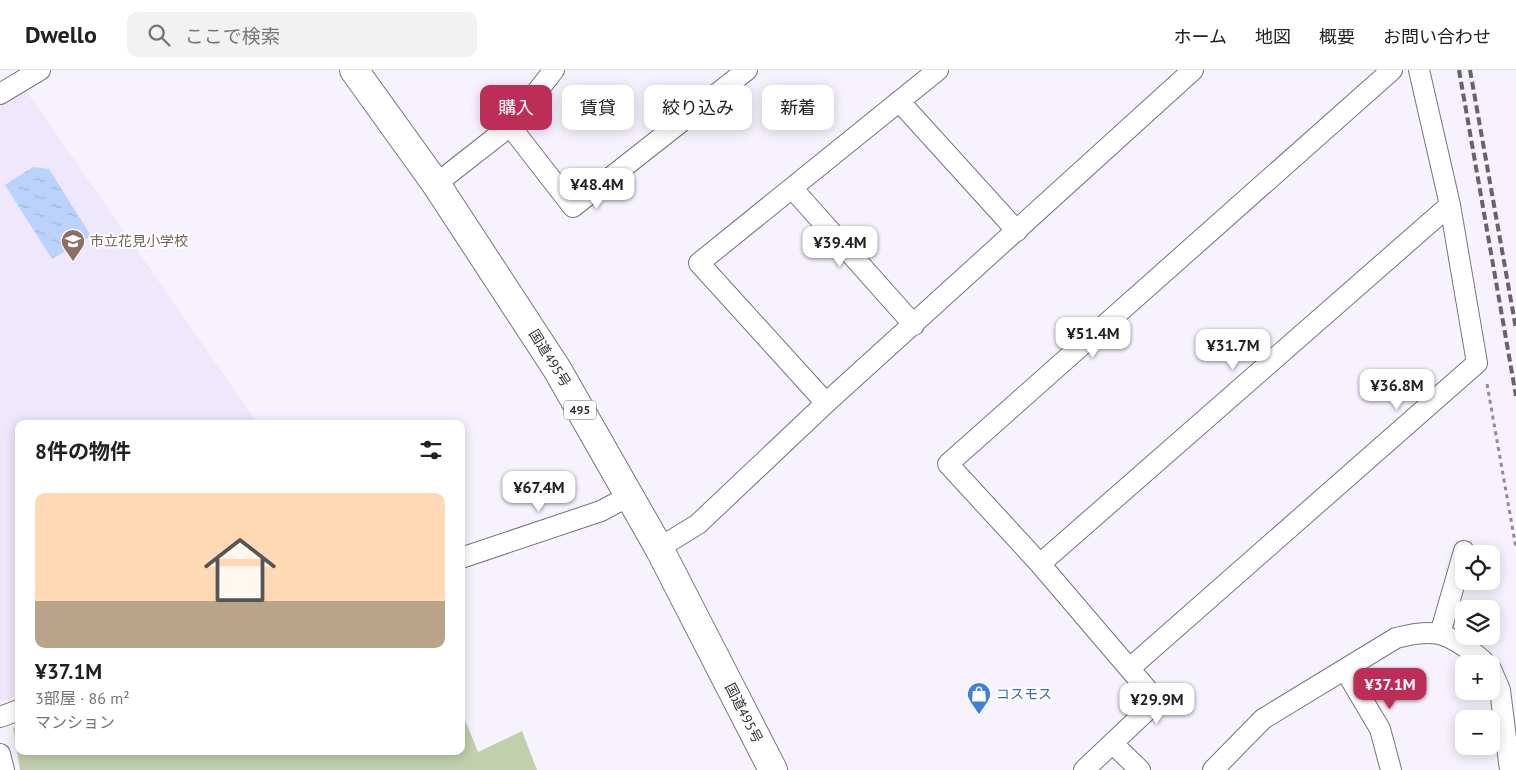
<!DOCTYPE html>
<html lang="ja">
<head>
<meta charset="utf-8">
<style>
  :root { --surface:#fff; --page:#f2f2f2; --text:#202124; --muted:#757577; --line:#e0e0e0; --accent:#bc2d58 }
  body { margin:0; font-family:"PT Sans","Noto Sans JP",sans-serif; background:var(--page); color:var(--text); height:100vh; display:flex; flex-direction:column; font-size:19px; white-space:nowrap }
  * { box-sizing:border-box; margin:0 }
  p { font-size:16px; color:var(--muted) }
  .icon { flex:none; width:28px; height:28px; fill:none; stroke:currentColor; stroke-width:2; stroke-linecap:round; stroke-linejoin:round }
  .map { position:relative; flex:1; overflow:hidden }
  .panel { position:absolute; left:15px; top:350px; width:450px; height:335px; display:flex; flex-direction:column; background:var(--surface); border-radius:10px; box-shadow:0 2px 12px #0003 }
  .panel>* { flex:none }
  .hud { position:absolute; left:480px; top:15px; width:475px; height:45px; display:flex; gap:10px }
  .tools { position:absolute; left:1455px; top:475px; display:grid; gap:10px }
  .tools a { display:grid; place-items:center; width:45px; height:45px; border-radius:10px; background:var(--surface); box-shadow:0 2px 12px #0003; font-size:25px }
  .price { position:absolute; translate:-50% -42px; padding:0 11px; border-radius:10px; background:#fff; color:#222; font-size:16px; line-height:32px; filter:drop-shadow(0 1px 2px #0008) }
  .price::after { content:''; position:absolute; left:50%; top:30px; width:15px; height:11px; margin-left:-8px; background:inherit; clip-path:polygon(0 0,100% 0,50% 100%) }
  .price.active { background:var(--accent); color:#fff }
  ul { padding:0; list-style:none }
  li { display:grid; align-content:center; gap:10px; height:265px; padding:0 20px }
  li span { display:grid; place-items:center; height:155px; border-radius:10px; color:#555 }
  li>.icon { margin-inline-start:auto }
  span .icon { width:90px; height:90px; fill:#fffc; stroke-width:1 }
  li b { font-size:21px }
  h2 { display:flex; justify-content:space-between; align-items:center; height:60px; padding:0 20px; font-size:21px }
  .tag { padding:0 18px; border-radius:10px; background:var(--surface); box-shadow:0 2px 12px #0003; font-size:18px; line-height:45px }
  .tag.active { background:var(--accent); color:#fff }
  header { display:flex; align-items:center; gap:30px; box-sizing:border-box; height:70px; padding:0 25px; background:var(--surface); border-bottom:1px solid var(--line) }
  header strong { font-size:24px }
  nav { display:flex; gap:28px; margin-inline-start:auto; font-size:18px }
  .search { width:350px; height:45px; background:var(--page); display:flex; align-items:center; gap:12px; box-sizing:border-box; padding:0 18px; border-radius:10px; color:var(--muted); font-size:19px }
  .map>svg:first-child { display:block }
  .education { fill:#efe7fc }
  .garden { fill:#c1cfac }
  .water { fill:url(#water-ripples) }
  .lines { fill:none; stroke-linecap:round; stroke-linejoin:round }
  .minor-casing { stroke:#787282; stroke-width:22 }
  .trunk-casing { stroke:#787282; stroke-width:30 }
  .path { stroke:#908c95; stroke-width:3; stroke-dasharray:4 4; stroke-linecap:butt }
  .minor { stroke:#fff; stroke-width:20 }
  .trunk { stroke:#fff; stroke-width:28 }
  .rail { stroke:#67636b; stroke-width:4; stroke-dasharray:8 4; stroke-linecap:butt }
  .labels { text-anchor:middle; stroke-width:4; stroke-linejoin:round; paint-order:stroke }
  .shield { fill:#fff; stroke:#706d72; stroke-width:1 }
  .shield-label { font-size:12px; font-weight:bold; fill:#322f36 }
  .education-label { font-size:14px; fill:#785e54; stroke:#fff; text-anchor:start }
  .street-label { font-size:14px; fill:#322f36; stroke:#fff }
  .shop-label { font-size:14px; fill:#366cbe; stroke:#fff; text-anchor:start }
</style>
</head>
<body>
<header>
<strong>Dwello</strong>
<div class="search"><svg class="icon" aria-label="search" viewBox="0 0 24 24"><circle cx="10" cy="10" r="6"/><path d="M15 15l6 6"/></svg>ここで検索</div>
<nav><a>ホーム</a><a>地図</a><a>概要</a><a>お問い合わせ</a></nav>
</header>
<div class="map">
<svg width="1516" height="700" viewBox="0 0 1516 700">
  <defs>
    <pattern id="water-ripples" width="26" height="14" patternUnits="userSpaceOnUse" patternTransform="scale(1.25)"><rect width="26" height="14" fill="#bad2fc"/><path d="M2 4q2-2 4 0t4 0M15 11q2-2 4 0t4 0" fill="none" stroke="#a0b5d9"/></pattern>
  </defs>
  <rect width="100%" height="100%" fill="#f7f3fe"/>
  <path class="education" d="M23,16L258,354H19V625L0,632V30Z"/>
  <path class="garden" d="M461,640L478,682L522,661L537,700H20L13,658L19,656V681H461Z"/>
  <path class="water" d="M33,97L49,99L91,166L52,189L5,115Z"/>
  <g class="lines">
    <g class="minor-casing">
      <path id="minor" d="M0,24L40,0
        M899,31L1017,161
        M510,56L554,0
        M436,114L510,56L573,137L747,0
        M792,118L914,255
        M826,333L699,193L938,0
        M659,478L698,454L826,333L1193,0
        M461,488L601,441L629,426
        M1040,494L1450,135
        M1440,564L1464,481
        M1130,598L1477,293L1450,135L1419,0
        M1491,599L1500,620L1510,700
        M1345,600L1380,659L1391,700
        M0,647L19,640
        M1113,674L1140,700
        M0,684L4,700
        M1084,700L1157,631L1040,494L948,394L1392,0
        M1213,700L1263,649L1396,568C1409,565 1425,561 1439,564C1453,567 1477,584 1486,594"/>
    </g>
    <g class="trunk-casing">
      <path id="trunk" d="M354,0L436,114L557,299L659,478L773,700"/>
    </g>
    <path class="path" d="M1487,314L1516,478"/>
    <use href="#minor" class="minor"/>
    <use href="#trunk" class="trunk"/>
    <path class="rail" d="M1459,0L1516,326
      M1470,0L1516,259"/>
  </g>
  <defs>
    <g id="school-pin" transform="scale(1.25)"><path d="M0 17L-7.5 6A9.5 9.5 0 1 1 7.5 6Z" fill="#8d6e63" stroke="#fff"/><path d="M0-5L7-2L0 1L-7-2ZM-4 1L0 2.5L4 1V4Q0 6-4 4Z" fill="#fff"/></g>
    <g id="shop-pin" transform="scale(1.25)"><path d="M0 17L-7.5 6A9.5 9.5 0 1 1 7.5 6Z" fill="#3f7fe0" stroke="#fff"/><path d="M-5-2.5h2.3a2.7 3.5 0 0 1 5.4 0H5L5.5 6h-11ZM-1.5-2.5h3a1.5 2.3 0 0 0-3 0Z" fill="#fff"/></g>
  </defs>
  <g fill-rule="evenodd">
    <use href="#school-pin" x="73" y="171"/>
    <use href="#shop-pin" x="979" y="624"/>
  </g>
  <g class="labels">
    <rect class="shield" x="564" y="330.5" width="32" height="19" rx="4"/>
    <g class="shield-label">
      <text x="580" y="344">495</text>
    </g>
    <g class="education-label">
      <text x="90" y="176">市立花見小学校</text>
    </g>
    <g class="street-label">
      <text transform="translate(550 288) rotate(58)" y="5">国道495号</text>
      <text transform="translate(744 643) rotate(63)" y="5">国道495号</text>
    </g>
    <g class="shop-label">
      <text x="996" y="629">コスモス</text>
    </g>
  </g>
</svg>
<div class="tools">
<a><svg class="icon" aria-label="locate" viewBox="0 0 24 24"><circle cx="12" cy="12" r="6"/><path d="M12 2v4M12 18v4M2 12h4M18 12h4"/></svg></a>
<a><svg class="icon" aria-label="layers" viewBox="0 0 24 24"><path d="M12 4l9 5-9 5-9-5zM3 14l9 5 9-5"/></svg></a>
<a>+</a>
<a>−</a>
</div>
<b class="price" style="left:597px;top:140px">¥48.4M</b>
<b class="price" style="left:840px;top:198px">¥39.4M</b>
<b class="price" style="left:1093px;top:289px">¥51.4M</b>
<b class="price" style="left:1233px;top:301px">¥31.7M</b>
<b class="price" style="left:1397px;top:341px">¥36.8M</b>
<b class="price" style="left:539px;top:443px">¥67.4M</b>
<b class="price active" style="left:1390px;top:640px">¥37.1M</b>
<b class="price" style="left:1157px;top:655px">¥29.9M</b>
<div class="hud">
<a class="tag active">購入</a>
<a class="tag">賃貸</a>
<a class="tag">絞り込み</a>
<a class="tag">新着</a>
</div>
<section class="panel">
<h2>8件の物件<svg class="icon" aria-label="filters" viewBox="0 0 24 24"><path d="M4 7h16M4 17h16"/><circle cx="9" cy="7" r="2"/><circle cx="15" cy="17" r="2"/></svg></h2>
<ul>
<li><span style="background:linear-gradient(#ffd9b3 70%,#b9a48a 0)"><svg class="icon" aria-label="home" viewBox="0 0 24 24"><path d="M3 11l9-7 9 7M6 9v11h12V9"/></svg></span><div><b>¥37.1M</b><p>3部屋 · 86 m²</p><p>マンション</p></div></li>
</ul>
</section>
</div>
</body>
</html>
